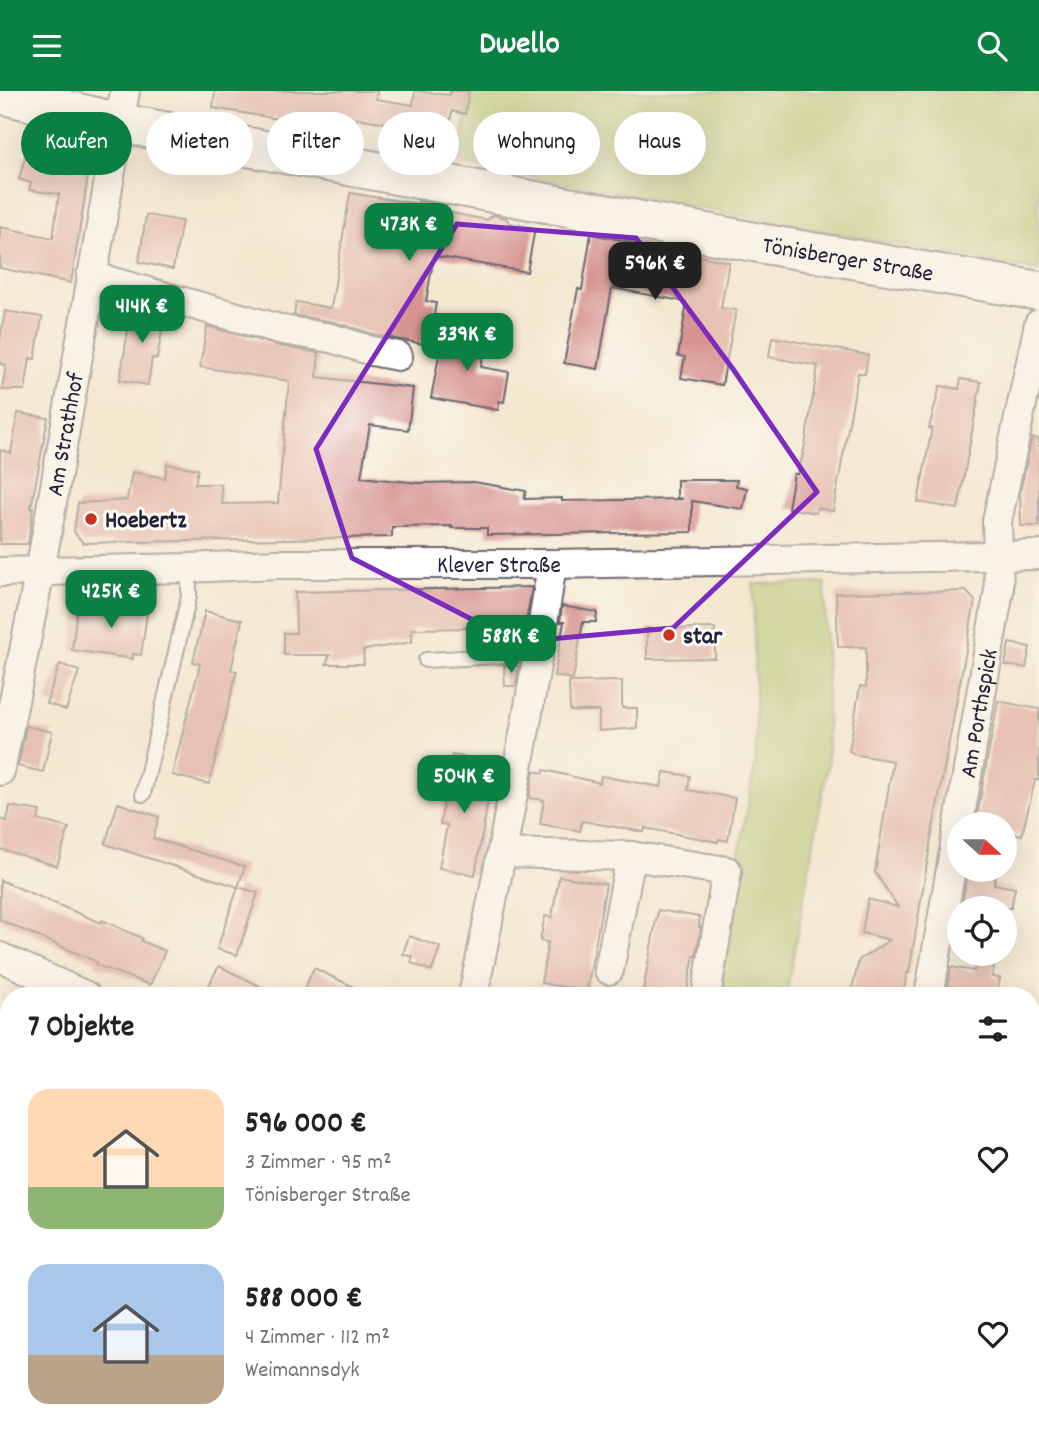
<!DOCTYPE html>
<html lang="de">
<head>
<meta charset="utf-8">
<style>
  :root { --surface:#fff; --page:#f2f2f2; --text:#222; --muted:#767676; --accent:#0b8043 }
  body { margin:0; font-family:Dekko,sans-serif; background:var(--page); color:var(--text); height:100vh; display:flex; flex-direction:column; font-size:26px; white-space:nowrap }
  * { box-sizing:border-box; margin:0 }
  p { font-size:23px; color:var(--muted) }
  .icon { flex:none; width:38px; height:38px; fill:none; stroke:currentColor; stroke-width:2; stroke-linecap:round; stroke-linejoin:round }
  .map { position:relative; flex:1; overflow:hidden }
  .side { position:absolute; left:0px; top:896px; width:1040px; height:450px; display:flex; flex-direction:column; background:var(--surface); border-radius:28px 28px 0 0; box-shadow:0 7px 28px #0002 }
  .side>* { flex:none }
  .hud { position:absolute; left:21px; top:21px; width:998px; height:63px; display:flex; gap:14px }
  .needle { width:46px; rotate:111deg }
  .controls { position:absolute; left:947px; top:721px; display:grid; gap:14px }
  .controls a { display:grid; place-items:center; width:70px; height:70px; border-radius:50%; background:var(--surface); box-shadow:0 7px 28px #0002; font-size:35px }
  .price { position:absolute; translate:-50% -60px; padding:0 16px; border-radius:14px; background:var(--accent); color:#fff; font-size:23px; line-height:46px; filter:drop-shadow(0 2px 4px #0008) }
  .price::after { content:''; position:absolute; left:50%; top:42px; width:21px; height:16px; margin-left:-10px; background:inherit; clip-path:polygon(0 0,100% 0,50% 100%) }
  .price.active { background:#222; color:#fff }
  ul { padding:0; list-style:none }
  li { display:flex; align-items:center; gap:21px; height:175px; padding:0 28px }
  li span { display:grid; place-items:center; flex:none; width:196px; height:140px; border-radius:21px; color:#555 }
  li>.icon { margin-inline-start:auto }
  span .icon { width:84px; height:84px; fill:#fffc; stroke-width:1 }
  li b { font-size:30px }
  h2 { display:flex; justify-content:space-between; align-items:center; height:84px; padding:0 28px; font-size:30px }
  .pill { padding:0 24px; border-radius:32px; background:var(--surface); box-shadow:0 7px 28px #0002; font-size:24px; line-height:63px }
  .pill.active { background:var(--accent); color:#fff }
  header { display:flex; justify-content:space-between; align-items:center; height:91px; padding:0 28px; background:var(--accent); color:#fff; font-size:32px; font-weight:800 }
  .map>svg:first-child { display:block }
  .green { fill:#a8c46b; stroke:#657353; stroke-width:2 }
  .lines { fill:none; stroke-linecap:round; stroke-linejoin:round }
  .stream { stroke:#6bb3e2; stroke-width:7 }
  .building { fill:#d79490 }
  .lane-casing { stroke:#6c6770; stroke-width:18 }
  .street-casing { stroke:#6c6770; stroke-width:32 }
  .secondary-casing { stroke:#6c6770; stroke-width:42 }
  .lane { stroke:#fff; stroke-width:14 }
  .street { stroke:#fff; stroke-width:28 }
  .secondary { stroke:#fff; stroke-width:38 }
  .marked { fill:none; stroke:#7b2cbf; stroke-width:5; stroke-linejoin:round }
  .poi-dot { fill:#c8321e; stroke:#fdfcf7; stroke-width:2.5 }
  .labels { text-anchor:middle; stroke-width:6; stroke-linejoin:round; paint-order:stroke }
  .street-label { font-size:24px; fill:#22223b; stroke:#fdfcf7 }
  .poi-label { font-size:24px; font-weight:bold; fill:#22223b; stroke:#fdfcf7; text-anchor:start }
</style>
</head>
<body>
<header><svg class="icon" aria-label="menu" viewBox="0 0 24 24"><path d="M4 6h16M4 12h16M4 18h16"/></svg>Dwello<svg class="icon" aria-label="search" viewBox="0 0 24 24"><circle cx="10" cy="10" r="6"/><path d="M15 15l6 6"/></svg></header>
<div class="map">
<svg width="1039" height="1345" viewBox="0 0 1039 1345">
  <rect width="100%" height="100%" fill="#fdfcf7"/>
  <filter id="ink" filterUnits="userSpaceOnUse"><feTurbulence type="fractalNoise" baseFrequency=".0143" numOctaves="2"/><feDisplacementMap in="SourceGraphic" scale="14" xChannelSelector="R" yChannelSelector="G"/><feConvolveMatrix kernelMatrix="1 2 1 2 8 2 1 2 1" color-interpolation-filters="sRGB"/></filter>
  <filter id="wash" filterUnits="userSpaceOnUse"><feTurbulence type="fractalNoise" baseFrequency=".00686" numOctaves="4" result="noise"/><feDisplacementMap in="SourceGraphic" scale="28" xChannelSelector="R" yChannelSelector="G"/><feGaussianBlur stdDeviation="1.57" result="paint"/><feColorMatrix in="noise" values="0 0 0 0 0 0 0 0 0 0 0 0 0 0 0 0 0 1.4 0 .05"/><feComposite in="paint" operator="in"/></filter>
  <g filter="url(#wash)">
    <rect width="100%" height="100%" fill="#f4e8d1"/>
    <path class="green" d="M470,0H1039V180L458,73Z
      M825,492L828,672L786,905H714L755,673L756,648L753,493Z
      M579,1337H726L725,1345H575Z"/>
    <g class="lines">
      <path class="stream" d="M699,1345L700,1337"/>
    </g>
    <g id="blocks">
      <path class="building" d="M215,0H377L376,8L413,14L415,0L450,4V0H469L465,23L452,20L448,43L357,27L354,46L320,40L319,47L283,40L284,29L213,17Z
        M34,34L94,48L71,192L0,177V136L53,147L59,103L29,99L31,92L19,88Z
        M350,102L418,113V110L442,115L441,120L487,129L493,124L506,127L510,132L535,137L527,181L434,165L426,210L436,212L429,254L376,244L334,231L294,224L296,211L331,217Z
        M146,124L182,130L173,178L139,171Z
        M591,143L729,171L721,217L736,219L722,294L681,287L685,266L678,265L687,211L612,197L598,278L564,272L578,198L582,199Z
        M132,214L165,223L157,268L152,267L148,294L120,289Z
        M5,220L42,226L35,268L30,267L25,299H2L6,274L0,273V249Z
        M207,235L279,255L319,262L317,286L413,297L408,339L370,334L361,386L419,392L474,391L526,400L524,408L562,407V410L683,408L677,407V389H737L736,395L747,397L743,418L692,410V441L487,444V437H451L452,435L392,436V446L83,452L74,441L78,412L127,409L132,381L165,387L167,373L198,378L195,393H221L222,413L278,412L289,290L200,276Z
        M444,238L486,246L481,276L509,281L504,311L499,310L498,319L431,307Z
        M772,246L868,264L865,283L858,282L833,420L817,417L816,422L788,417L794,383H798L805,354L818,275L769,266Z
        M961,288L981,291L958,418L918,411L932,337H929L940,295L959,298Z
        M18,322L48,327L31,417H33L28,453H0V359L11,362Z
        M1032,347L1039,348V435H1021L1020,401Z
        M532,496L526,531H505V537L478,541V537L412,538V551L363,559L364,573H326L330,564H284V542H296L295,501Z
        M966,500L975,510L930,754L909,882H907L903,905H850L859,869L890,849L862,842L868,808L898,816L875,781L893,670L852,663V661L849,660L860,595L866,596V556H838L836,502Z
        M98,509L148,516L141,564L133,563V568L72,559L77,517L96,520Z
        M562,515L597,521L596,531H583L573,588L554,585L564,531H560Z
        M205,520L242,529L231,579L237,580L209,693L172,684L200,573L193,571Z
        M715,537V567L647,568V538Z
        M1009,552L1030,556L1026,577L1005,574Z
        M60,573L79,580L66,619L46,612Z
        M504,575H519L516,595H505Z
        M622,590V617H637V637L599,640V620H570L569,591Z
        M998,610L1039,618V689H1035L1022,744L1004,741V730L977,725Z
        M26,635L52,641L43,681L18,675Z
        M452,664L476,668L474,679L493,682L475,784L439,777L447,734L440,733Z
        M544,679L600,692L601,685L661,696L664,681L690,685L688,699L735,707L728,750L719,748L718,751L645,737L644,741L582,730L580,740L540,733L544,709L529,707L534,680L543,682Z
        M118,712L159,726L153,747L245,776L238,796L105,753Z
        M10,715L40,720L38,729L69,737L57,775L0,758V728L7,730Z
        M968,779H997L994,793L1015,797L1011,817H961Z
        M559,785L606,793L587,900L541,892L548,851L540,850L545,825L552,826Z
        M0,789L101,832L102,829L142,847L141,850L165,860L150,894L96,874L97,871L0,829Z
        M238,796L258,802L237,864L217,858Z
        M658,819L700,826L699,836H701L696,865H694L686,905H642Z
        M409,845L440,856L432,880L411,872L413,866L403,863Z
        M977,863H997L992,886L1000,887L997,905H946L951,876L974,880Z
        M219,875L280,905H203Z
        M314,877L372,905H301Z"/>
    </g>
  </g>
  <g filter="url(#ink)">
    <use href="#blocks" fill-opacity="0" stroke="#6c6770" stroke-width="2"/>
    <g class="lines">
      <g class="lane-casing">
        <path id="lane" d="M426,569L539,563
          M143,703L189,505V477"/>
      </g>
      <g class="street-casing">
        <g id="street">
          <path d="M91,185L283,239L331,247L372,260L398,265"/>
          <path id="s1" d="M0,481L189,477L276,473H552L1039,464"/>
          <path id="s2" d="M0,680L40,480L125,0"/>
          <path d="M502,762L631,765L727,780L706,905"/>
          <path d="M0,866L86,905"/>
          <path d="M609,879L631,765"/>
          <path d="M473,905C502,761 531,618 552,473"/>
          <path id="s3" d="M929,905L999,499L997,430L1039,233"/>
          <path d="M1031,1313L1039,1315"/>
          <path d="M444,1337L461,1345"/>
          <path d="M300,1345L304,1337"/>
          <path d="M839,1345L840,1337"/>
        </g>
      </g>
      <g class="secondary-casing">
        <g id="secondary">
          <path id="s4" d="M0,3L120,32L765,153L1039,200"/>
        </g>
      </g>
      <use href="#lane" class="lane"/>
      <use href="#street" class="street"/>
      <use href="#secondary" class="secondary"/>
    </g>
  </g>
  <path d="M0 0H1039V1345H0ZM457,133L636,147L733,278L817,401L673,537L516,551L352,467L316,358Z" fill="#f4e8d1" fill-opacity=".55" fill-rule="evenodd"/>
  <path class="marked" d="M457,133L636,147L733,278L817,401L673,537L516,551L352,467L316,358Z"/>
  <g class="poi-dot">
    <circle cx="91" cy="428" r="7"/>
    <circle cx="669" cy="544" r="7"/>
  </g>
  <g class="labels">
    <g class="street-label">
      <text dy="8" stroke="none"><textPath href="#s4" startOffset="864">Tönisberger Straße</textPath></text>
      <text dy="8" stroke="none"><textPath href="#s2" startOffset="343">Am Strathhof</textPath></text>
      <text dy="8" stroke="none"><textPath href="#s1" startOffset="499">Klever Straße</textPath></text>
      <text dy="8" stroke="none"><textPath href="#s3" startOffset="287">Am Porthspick</textPath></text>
    </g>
    <g class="poi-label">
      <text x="105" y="436">Hoebertz</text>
      <text x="683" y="552">star</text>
    </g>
  </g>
</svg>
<div class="controls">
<a><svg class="needle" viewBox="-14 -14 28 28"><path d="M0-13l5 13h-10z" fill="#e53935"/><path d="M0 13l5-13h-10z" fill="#767676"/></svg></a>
<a><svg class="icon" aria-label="locate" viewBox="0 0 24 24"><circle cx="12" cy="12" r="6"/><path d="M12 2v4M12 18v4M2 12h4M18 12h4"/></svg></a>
</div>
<b class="price" style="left:409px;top:172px">473K €</b>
<b class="price active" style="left:655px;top:211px">596K €</b>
<b class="price" style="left:142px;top:254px">414K €</b>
<b class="price" style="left:467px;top:282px">339K €</b>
<b class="price" style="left:111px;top:539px">425K €</b>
<b class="price" style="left:511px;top:584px">588K €</b>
<b class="price" style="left:464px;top:724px">504K €</b>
<div class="hud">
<a class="pill active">Kaufen</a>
<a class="pill">Mieten</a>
<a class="pill">Filter</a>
<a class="pill">Neu</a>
<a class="pill">Wohnung</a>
<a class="pill">Haus</a>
</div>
<section class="side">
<h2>7 Objekte<svg class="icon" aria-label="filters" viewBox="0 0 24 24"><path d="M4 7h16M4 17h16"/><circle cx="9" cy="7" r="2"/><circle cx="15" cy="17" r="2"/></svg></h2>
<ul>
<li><span style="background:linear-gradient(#ffd9b3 70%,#8fb573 0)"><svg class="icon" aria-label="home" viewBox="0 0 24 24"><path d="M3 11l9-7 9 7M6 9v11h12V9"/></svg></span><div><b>596 000 €</b><p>3 Zimmer · 95 m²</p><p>Tönisberger Straße</p></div><svg class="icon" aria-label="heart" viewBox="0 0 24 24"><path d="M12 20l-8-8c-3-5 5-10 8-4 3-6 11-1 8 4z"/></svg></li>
<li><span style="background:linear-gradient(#a9c7e8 65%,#b9a48a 0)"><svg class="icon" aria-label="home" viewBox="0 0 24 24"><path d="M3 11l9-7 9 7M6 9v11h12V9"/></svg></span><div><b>588 000 €</b><p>4 Zimmer · 112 m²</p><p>Weimannsdyk</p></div><svg class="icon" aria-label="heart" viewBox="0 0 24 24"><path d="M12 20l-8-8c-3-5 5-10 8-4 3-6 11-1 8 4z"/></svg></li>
</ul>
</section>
</div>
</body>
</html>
